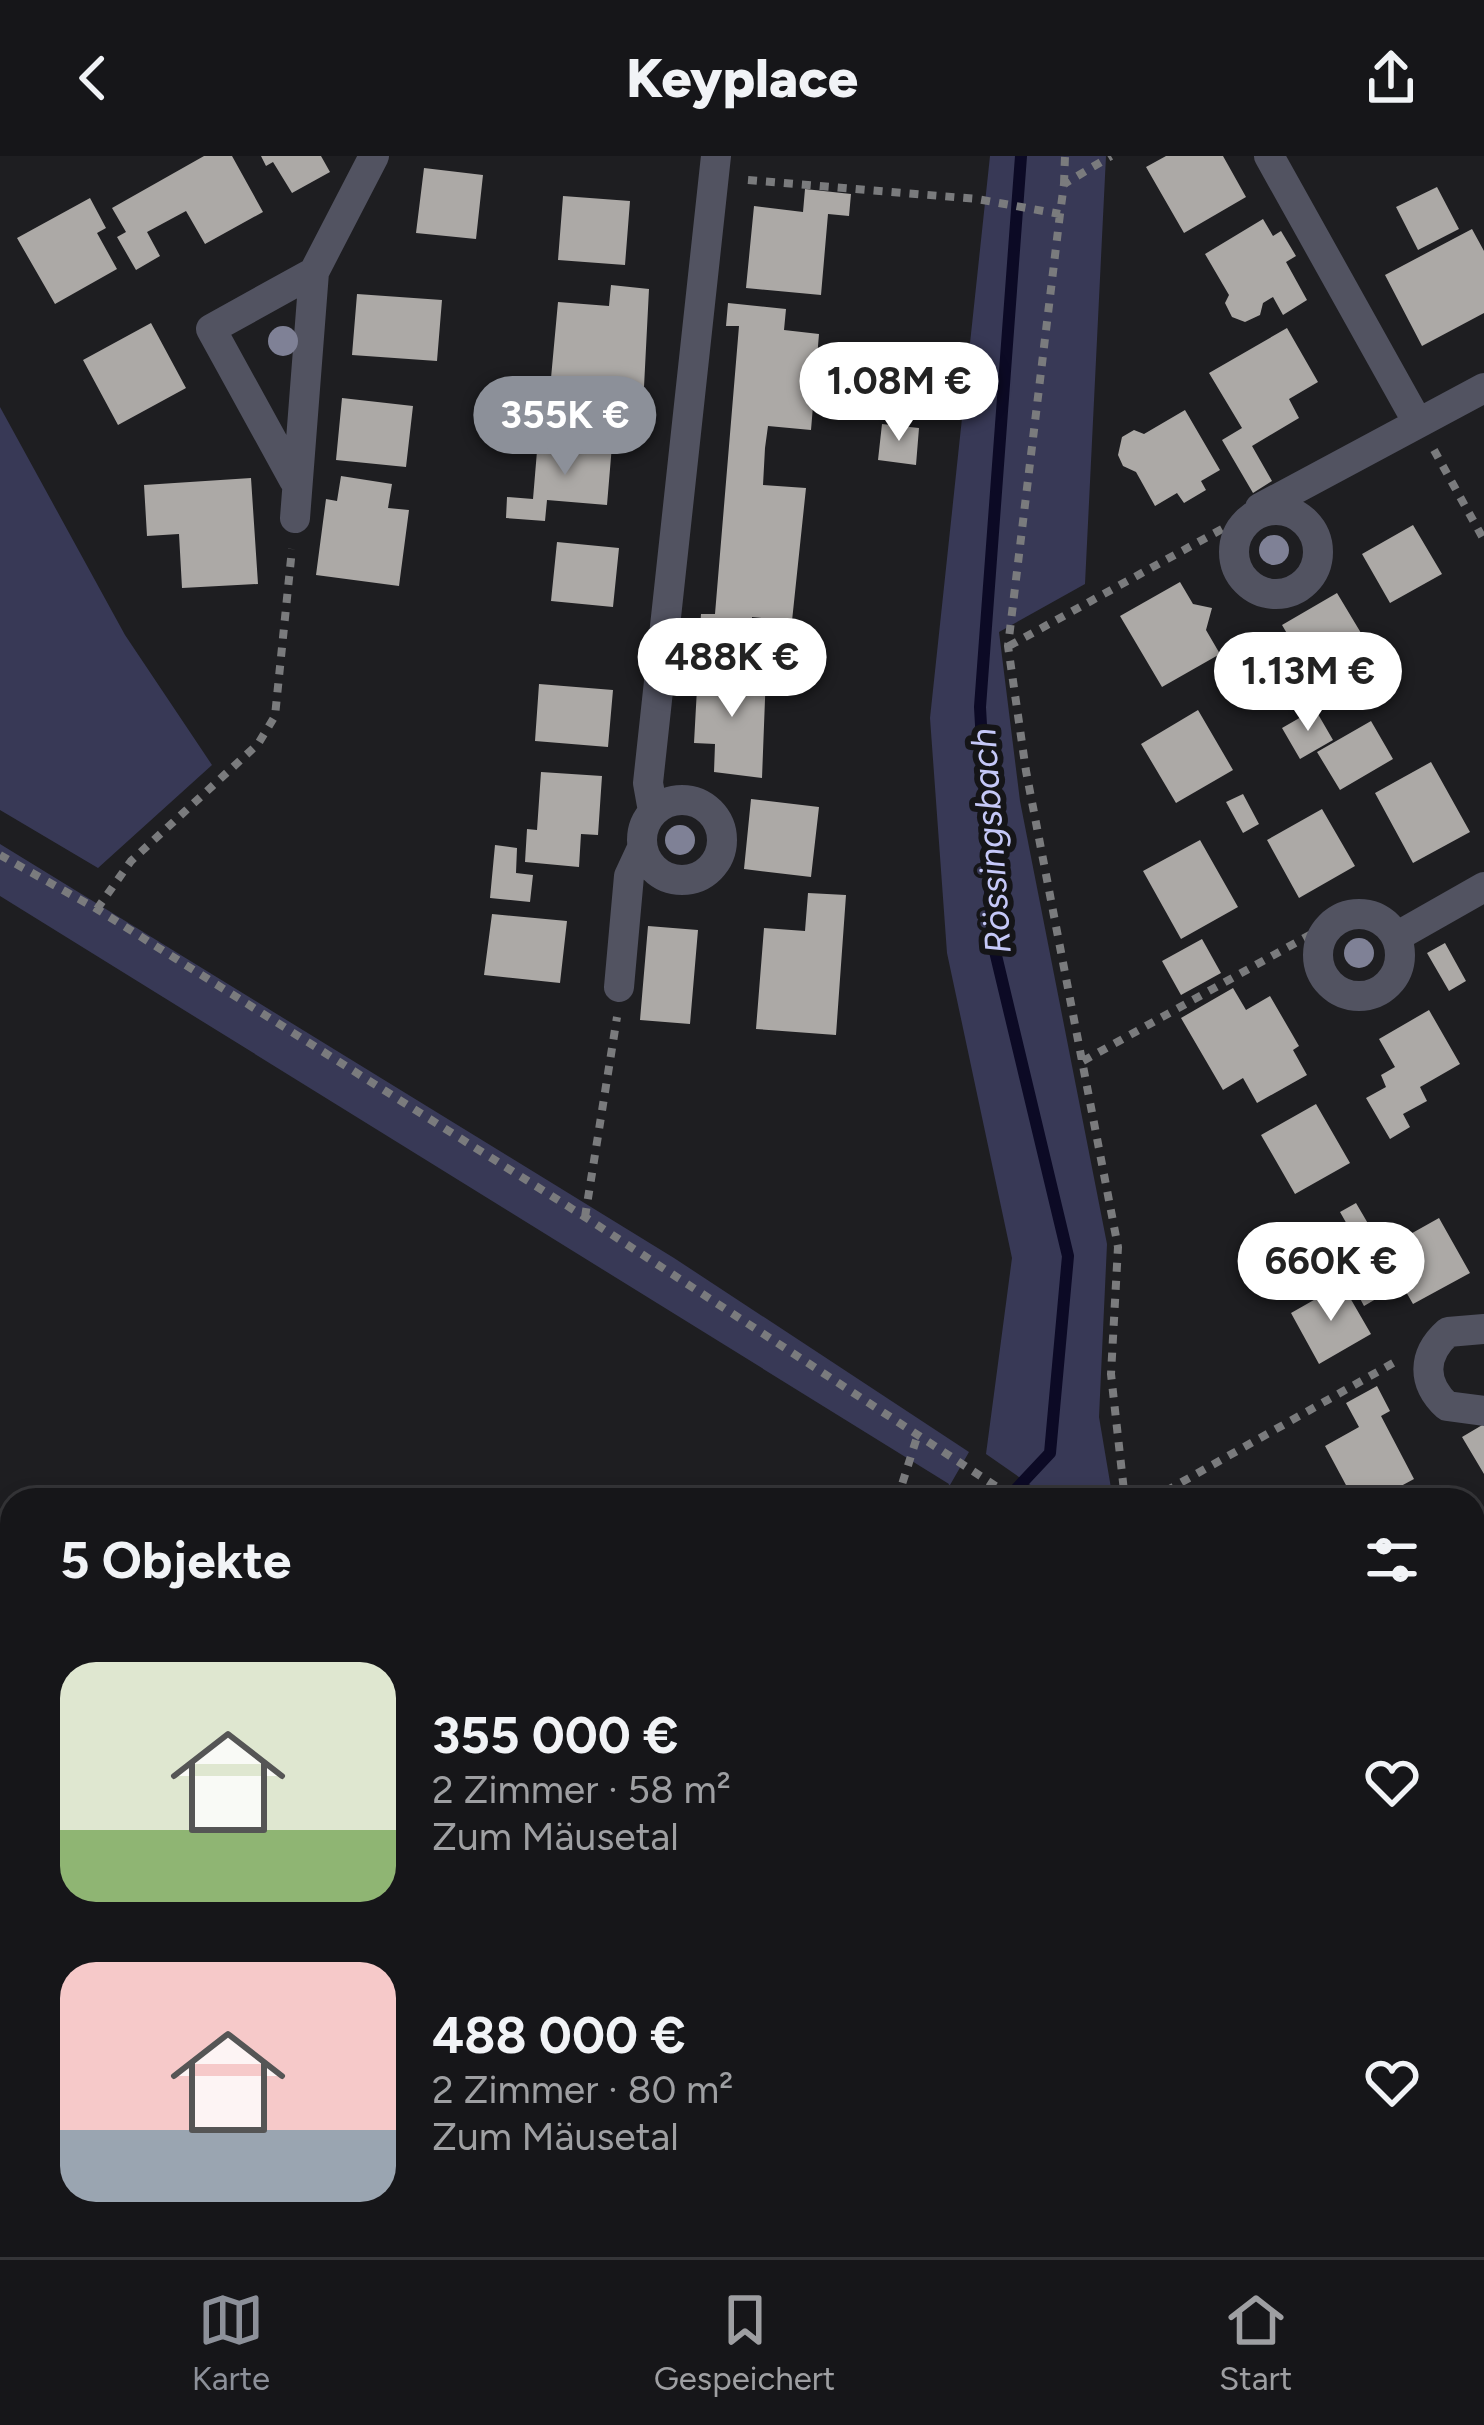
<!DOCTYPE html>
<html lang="de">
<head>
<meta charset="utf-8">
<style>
  :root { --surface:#161619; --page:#232326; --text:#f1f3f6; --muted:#9e9fa2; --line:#353538; --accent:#8c9099 }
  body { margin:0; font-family:Figtree,sans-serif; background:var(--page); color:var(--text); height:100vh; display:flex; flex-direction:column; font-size:45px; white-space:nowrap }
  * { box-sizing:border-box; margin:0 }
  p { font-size:39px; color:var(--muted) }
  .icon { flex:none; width:66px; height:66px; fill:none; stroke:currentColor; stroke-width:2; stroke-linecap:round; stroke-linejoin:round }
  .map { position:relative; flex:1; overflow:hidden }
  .drawer { position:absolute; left:0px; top:1332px; width:1485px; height:771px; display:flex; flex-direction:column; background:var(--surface); border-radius:36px 36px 0 0; box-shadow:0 6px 18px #0003,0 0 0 3px var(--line) }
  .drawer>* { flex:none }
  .price { position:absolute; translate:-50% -102px; padding:0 27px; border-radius:42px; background:#fff; color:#222; font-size:39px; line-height:78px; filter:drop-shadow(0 3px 6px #0008) }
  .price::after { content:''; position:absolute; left:50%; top:72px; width:36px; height:27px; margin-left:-18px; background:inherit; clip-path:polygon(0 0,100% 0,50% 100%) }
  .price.current { background:var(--accent); color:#fff }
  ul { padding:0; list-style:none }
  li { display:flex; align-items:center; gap:36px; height:300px; padding:0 60px }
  li span { display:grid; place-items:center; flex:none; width:336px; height:240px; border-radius:36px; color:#555 }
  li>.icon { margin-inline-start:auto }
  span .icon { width:144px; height:144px; fill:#fffc; stroke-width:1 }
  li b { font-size:51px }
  h2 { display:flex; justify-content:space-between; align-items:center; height:144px; padding:0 60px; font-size:51px }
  header { display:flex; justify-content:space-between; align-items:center; height:156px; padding:0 60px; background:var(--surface); font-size:54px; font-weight:800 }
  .tabs { display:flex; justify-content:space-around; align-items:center; height:168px; border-top:3px solid var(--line); background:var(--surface); font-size:33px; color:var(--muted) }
  .tabs a { display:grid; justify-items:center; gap:6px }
  .tabs .current { color:var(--accent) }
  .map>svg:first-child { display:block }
  .green { fill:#383956 }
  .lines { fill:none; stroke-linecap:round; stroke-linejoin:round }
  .stream { stroke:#0c0a25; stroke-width:12 }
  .building { fill:#aca9a6 }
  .path { stroke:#7a7b7d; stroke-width:8; stroke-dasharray:9 9; stroke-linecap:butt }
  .street { stroke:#525361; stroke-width:30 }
  .tree { fill:#7f8196 }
  .labels { text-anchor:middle; stroke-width:12; stroke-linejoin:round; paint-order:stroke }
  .water-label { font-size:36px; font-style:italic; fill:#c5c8f8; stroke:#151518 }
</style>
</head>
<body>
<header><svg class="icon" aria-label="back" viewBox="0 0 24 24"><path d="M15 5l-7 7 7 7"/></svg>Keyplace<svg class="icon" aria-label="share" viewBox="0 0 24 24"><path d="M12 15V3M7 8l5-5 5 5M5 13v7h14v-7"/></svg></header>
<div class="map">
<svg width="1484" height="2101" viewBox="0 0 1484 2101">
  <rect width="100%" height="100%" fill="#1e1e21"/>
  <path class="green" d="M990,0H1106L1085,428L999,476L1020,645L1107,1088L1099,1261L1113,1344H1052L986,1298L1012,1102L947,797L930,562Z
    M0,251L125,479L212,609L98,712L0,654Z
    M0,688L674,1102L969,1296L950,1329L973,1344H944L949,1328L0,740Z
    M1473,1860L1484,1872V2101H640L650,2091H1473Z"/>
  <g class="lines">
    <path class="stream" d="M1006,1344L1050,1297L1068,1100L993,787L980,551L1021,0
      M698,2101L705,2091"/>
  </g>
  <path class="building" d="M204,0H232L263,56L205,88L186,55L147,76L160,100L136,114L117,81L126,76L112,52Z
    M261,0H321L330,16L292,37L273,6L266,10Z
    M1166,0H1223L1246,41L1184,77L1146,11Z
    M424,12L483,19L476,83L416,77Z
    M1437,31L1459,73L1418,94L1396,51Z
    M805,33L851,38L849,60L828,58L821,139L746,132L754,50L803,56Z
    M563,40L630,45L625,109L558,104Z
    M90,42L106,72L97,77L117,113L55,148L17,82Z
    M1263,63L1273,80L1281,75L1296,100L1286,106L1307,144L1283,159L1273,141L1263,147L1260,159L1245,166L1232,161L1225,147L1229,139L1205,98Z
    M1472,73L1484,95V157L1422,190L1385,119Z
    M611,129L649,133L644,231L551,222L558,146L609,150Z
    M357,138L442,144L437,205L352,199Z
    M728,147L786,153L784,174L819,178L811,274L768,270L765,292L763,329L806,332L792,465L752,461L750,501L698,498L701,458H715L739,170H726Z
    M151,167L186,232L118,269L83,204Z
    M1287,172L1318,226L1289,243L1299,262L1252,290L1272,325L1253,337L1222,284L1242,272L1209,217Z
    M342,242L413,250L406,311L336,304Z
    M1185,254L1220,314L1201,325L1206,334L1184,347L1177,337L1155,350L1136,316L1123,310L1118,299L1122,281L1134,274L1144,278Z
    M882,268L919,272L916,309L878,304Z
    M538,283L612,289L607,349L547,344L545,365L506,362L507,341L533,343Z
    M341,320L392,328L388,352L409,354L399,430L316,419L326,343L337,345Z
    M251,322L258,428L182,432L179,378L147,380L144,329Z
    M1413,369L1442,418L1390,447L1362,398Z
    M557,386L619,392L613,451L551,445Z
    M1180,426L1193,448L1212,452L1206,474L1220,498L1162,531L1120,460Z
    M1337,437L1376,502L1321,535L1282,469Z
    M698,514L766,517L762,622L714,616L715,588L694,587Z
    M539,528L613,534L608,591L535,585Z
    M1315,553L1333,584L1300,603L1282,572Z
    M1198,554L1233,614L1176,647L1141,588Z
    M1371,565L1393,603L1340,634L1317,596Z
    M1431,606L1470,676L1413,707L1375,637Z
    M541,616L602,620L598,679L581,678L579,711L525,706L527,673L537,674Z
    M1243,638L1259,668L1243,677L1226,646Z
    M751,643L819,651L811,721L744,713Z
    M1322,653L1355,710L1299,742L1267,684Z
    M1200,684L1238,751L1181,783L1143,715Z
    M495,689L517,692L516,717L533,719L530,746L490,742Z
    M808,737L846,739L836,879L756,873L764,772L805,775Z
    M492,758L567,765L560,827L484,819Z
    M648,770L698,774L690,868L640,864Z
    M1202,783L1221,817L1181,839L1162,805Z
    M1445,787L1466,825L1449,835L1427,797Z
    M1233,832L1246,854L1270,840L1299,890L1293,894L1307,919L1257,947L1243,922L1223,934L1181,862Z
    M1429,854L1460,908L1420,931L1427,945L1403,958L1410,971L1390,983L1366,942L1386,931L1381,919L1395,911L1379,883Z
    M1316,948L1350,1007L1295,1038L1261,979Z
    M1356,1047L1380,1088L1364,1098L1340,1056Z
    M1439,1062L1470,1117L1413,1148L1382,1094Z
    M1356,1096L1381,1140L1364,1150L1340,1105Z
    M1342,1128L1371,1178L1319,1208L1291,1157Z
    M1377,1230L1390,1255L1381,1260L1414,1323L1375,1344H1354L1325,1290L1359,1271L1346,1247Z
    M1484,1268V1318L1462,1281Z"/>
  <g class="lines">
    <path class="path" d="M748,24L977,43L1060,58L1064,28L1111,0
      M1064,28L1065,0
      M1060,58L1008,490L1026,615L1118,1091L1111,1218L1125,1344
      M1434,294L1484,384
      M1009,490L1233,367
      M0,699L97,753L585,1061L1017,1344
      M97,753L131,705L258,588L275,560L292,393
      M1083,905L1342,761
      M585,1061L617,861
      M897,1344L918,1278
      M1150,1344L1395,1206
      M1473,1659L1484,1653
      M1473,1810L1484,1821
      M536,2101L545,2091"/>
    <path class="street" d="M1269,0L1418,267
      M294,324L211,173L314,116
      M1260,352L1484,232
      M1234 396a42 42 0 1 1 84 0a42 42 0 1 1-84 0Z
      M295,362L314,116L374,0
      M642 684a40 40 0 1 1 80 0a40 40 0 1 1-80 0Z
      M653,655L648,627L716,0
      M1318 799a41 41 0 1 1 82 0a41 41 0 1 1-82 0Z
      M1396,781L1484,731
      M619,831L629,720L642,692
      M1484,1173L1448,1176C1422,1199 1422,1227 1447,1250L1484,1255"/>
  </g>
  <g class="tree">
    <circle cx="283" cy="185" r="15"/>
    <circle cx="1274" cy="394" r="15"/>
    <circle cx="680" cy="684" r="15"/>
    <circle cx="1359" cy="797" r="15"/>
  </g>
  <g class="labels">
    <g class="water-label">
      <text transform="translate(990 685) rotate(-94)" y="13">Rössingsbach</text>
    </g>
  </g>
</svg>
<b class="price" style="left:899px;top:288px">1.08M €</b>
<b class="price current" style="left:565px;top:322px">355K €</b>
<b class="price" style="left:732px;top:564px">488K €</b>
<b class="price" style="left:1308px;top:578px">1.13M €</b>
<b class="price" style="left:1331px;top:1168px">660K €</b>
<section class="drawer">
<h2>5 Objekte<svg class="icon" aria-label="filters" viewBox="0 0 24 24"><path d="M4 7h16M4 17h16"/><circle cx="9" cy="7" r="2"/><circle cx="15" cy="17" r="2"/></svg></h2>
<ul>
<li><span style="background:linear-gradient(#dfe7d0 70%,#8fb573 0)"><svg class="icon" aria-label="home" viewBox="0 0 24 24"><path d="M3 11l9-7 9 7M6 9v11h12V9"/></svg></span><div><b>355 000 €</b><p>2 Zimmer · 58 m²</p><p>Zum Mäusetal</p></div><svg class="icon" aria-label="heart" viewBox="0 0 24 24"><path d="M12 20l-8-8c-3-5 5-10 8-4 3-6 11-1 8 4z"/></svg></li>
<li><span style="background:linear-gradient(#f6c9c9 70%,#9aa5b1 0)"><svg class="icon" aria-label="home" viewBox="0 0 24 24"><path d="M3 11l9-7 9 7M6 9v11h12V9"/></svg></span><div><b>488 000 €</b><p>2 Zimmer · 80 m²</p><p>Zum Mäusetal</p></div><svg class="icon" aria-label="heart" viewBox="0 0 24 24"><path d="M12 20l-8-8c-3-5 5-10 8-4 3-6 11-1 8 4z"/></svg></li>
</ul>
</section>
</div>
<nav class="tabs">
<a class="current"><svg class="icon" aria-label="map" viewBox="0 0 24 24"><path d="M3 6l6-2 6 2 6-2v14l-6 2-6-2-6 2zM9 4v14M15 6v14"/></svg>Karte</a>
<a><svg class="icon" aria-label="saved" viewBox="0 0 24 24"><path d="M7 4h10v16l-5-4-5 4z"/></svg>Gespeichert</a>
<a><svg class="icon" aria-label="home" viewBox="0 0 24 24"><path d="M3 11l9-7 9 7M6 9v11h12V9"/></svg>Start</a>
</nav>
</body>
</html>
